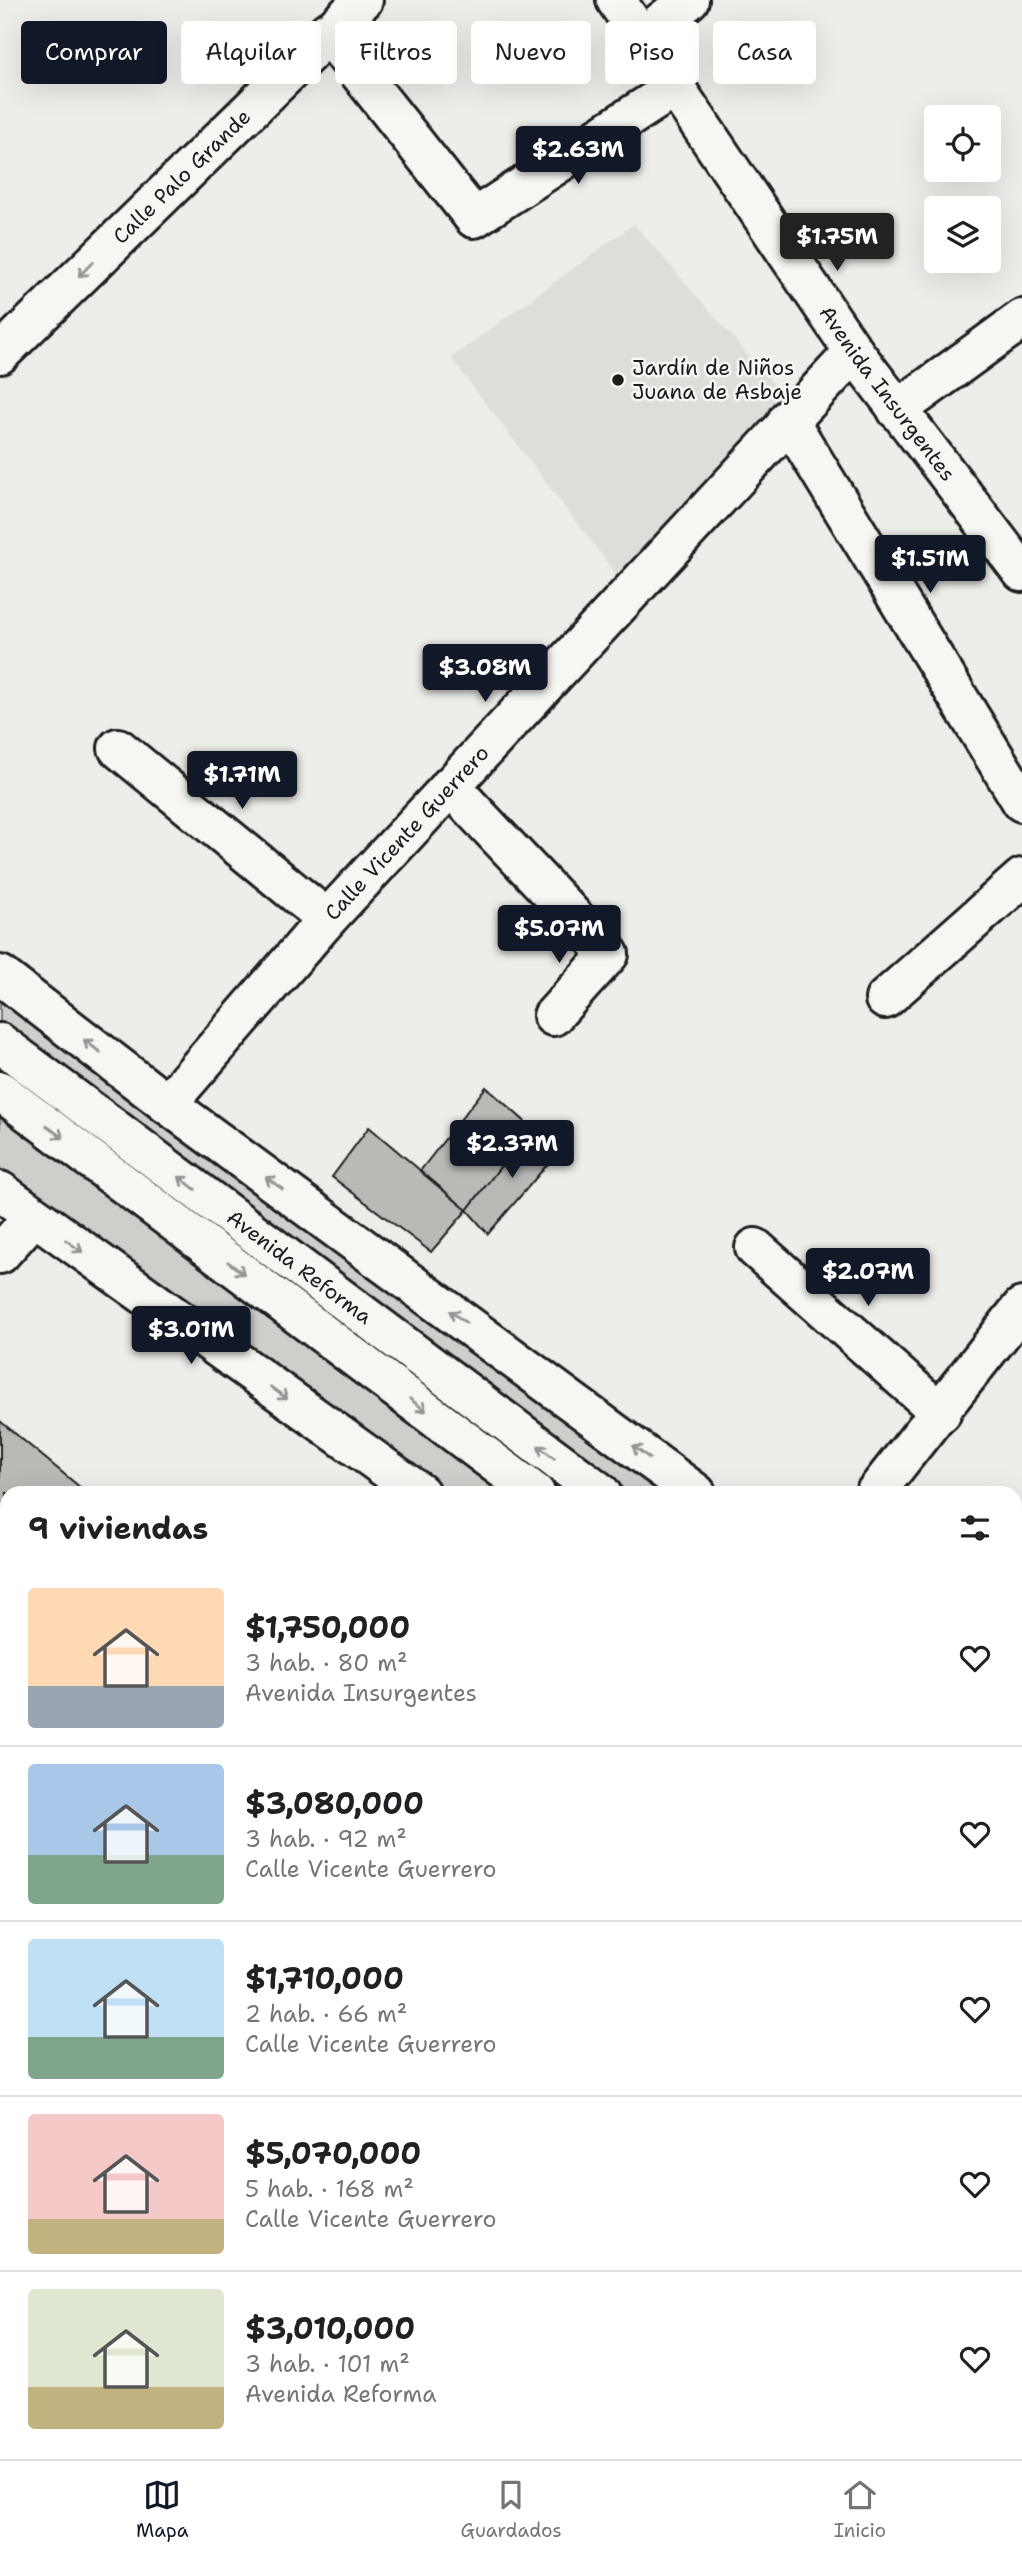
<!DOCTYPE html>
<html lang="es">
<head>
<meta charset="utf-8">
<style>
  :root { --surface:#fff; --page:#f2f2f2; --text:#202124; --muted:#757577; --line:#e0e0e0; --accent:#111827 }
  body { margin:0; font-family:"Shantell Sans",sans-serif; background:var(--page); color:var(--text); height:100vh; display:flex; flex-direction:column; font-size:26px; white-space:nowrap }
  * { box-sizing:border-box; margin:0 }
  p { font-size:23px; color:var(--muted) }
  .icon { flex:none; width:38px; height:38px; fill:none; stroke:currentColor; stroke-width:2; stroke-linecap:round; stroke-linejoin:round }
  .map { position:relative; flex:1; overflow:hidden }
  .sheet { position:absolute; left:0px; top:1486px; width:1022px; height:975px; display:flex; flex-direction:column; background:var(--surface); border-radius:21px 21px 0 0; box-shadow:0 7px 28px #0002 }
  .sheet>* { flex:none }
  .guide { position:absolute; left:21px; top:21px; width:980px; height:63px; display:flex; gap:14px }
  .controls { position:absolute; left:924px; top:105px; display:grid; gap:14px }
  .controls a { display:grid; place-items:center; width:77px; height:77px; border-radius:7px; background:var(--surface); box-shadow:0 7px 28px #0002; font-size:35px }
  .price { position:absolute; translate:-50% -60px; padding:0 16px; border-radius:7px; background:var(--accent); color:#fff; font-size:23px; line-height:46px; filter:drop-shadow(0 2px 4px #0008) }
  .price::after { content:''; position:absolute; left:50%; top:42px; width:21px; height:16px; margin-left:-10px; background:inherit; clip-path:polygon(0 0,100% 0,50% 100%) }
  .price.on { background:#222; color:#fff }
  ul { padding:0; list-style:none }
  li { display:flex; align-items:center; gap:21px; height:175px; padding:0 28px }
  li+li { border-top:2px solid var(--line) }
  li span { display:grid; place-items:center; flex:none; width:196px; height:140px; border-radius:7px; color:#555 }
  li>.icon { margin-inline-start:auto }
  span .icon { width:84px; height:84px; fill:#fffc; stroke-width:1 }
  li b { font-size:30px }
  h2 { display:flex; justify-content:space-between; align-items:center; height:84px; padding:0 28px; font-size:30px }
  .chip { padding:0 24px; border-radius:7px; background:var(--surface); box-shadow:0 7px 28px #0002; font-size:24px; line-height:63px }
  .chip.on { background:var(--accent); color:#fff }
  .tabs { display:flex; justify-content:space-around; align-items:center; height:98px; border-top:2px solid var(--line); background:var(--surface); font-size:19px; color:var(--muted) }
  .tabs a { display:grid; justify-items:center; gap:4px }
  .tabs .on { color:var(--accent) }
  .map>svg:first-child { display:block }
  .built { fill:#ddddda }
  .green { fill:#cececb; stroke:#757574; stroke-width:2 }
  .building { fill:#b9b9b6; stroke:#1c1c1c; stroke-width:2 }
  .lines { fill:none; stroke-linecap:round; stroke-linejoin:round }
  .street-casing { stroke:#1c1c1c; stroke-width:44 }
  .secondary-casing { stroke:#1c1c1c; stroke-width:44 }
  .primary-casing { stroke:#1c1c1c; stroke-width:44 }
  .street { stroke:#f6f6f2; stroke-width:38 }
  .secondary { stroke:#f6f6f2; stroke-width:38 }
  .primary { stroke:#f6f6f2; stroke-width:38 }
  .oneway { stroke:#949492 }
  .poi-dot { fill:#1c1c1c; stroke:#f6f6f2; stroke-width:2.5 }
  .labels { text-anchor:middle; stroke-width:5; stroke-linejoin:round; paint-order:stroke }
  .street-label { font-size:21px; fill:#1c1c1c; stroke:#f6f6f2 }
  .poi-label { font-size:21px; fill:#1c1c1c; stroke:#f6f6f2; text-anchor:start }
</style>
</head>
<body>
<div class="map">
<svg width="1022" height="2459" viewBox="0 0 1022 2459">
  <rect width="100%" height="100%" fill="#edede9"/>
  <filter id="ink" filterUnits="userSpaceOnUse"><feTurbulence type="fractalNoise" baseFrequency=".0143" numOctaves="2"/><feDisplacementMap in="SourceGraphic" scale="14" xChannelSelector="R" yChannelSelector="G"/><feConvolveMatrix kernelMatrix="1 2 1 2 8 2 1 2 1" color-interpolation-filters="sRGB"/></filter>
  <g filter="url(#ink)">
    <path class="built" d="M634,224L788,401L616,574L451,358Z"/>
    <path class="green" d="M0,975L696,1493H601L0,1043Z
      M0,1091L535,1493H420L0,1191Z
      M1015,1845L1022,1850V2065L1015,2073Z
      M0,2171L7,2177V2454H221L214,2459H0Z"/>
    <path class="building" d="M486,1087L531,1127L467,1210L420,1171Z
      M369,1127L467,1210L431,1252L332,1177Z
      M531,1127L558,1152L488,1234L467,1210Z
      M0,1421L87,1493H7V1588L0,1582Z"/>
    <g class="lines">
      <g class="street-casing">
        <g id="street">
          <path d="M327,32L474,218L676,87"/>
          <path d="M642,37L689,0"/>
          <path id="s1" d="M0,354L363,0"/>
          <path d="M897,410L1022,319"/>
          <path d="M788,419L1022,802"/>
          <path d="M118,748L327,919"/>
          <path d="M450,786L609,954L553,1016"/>
          <path d="M885,999L1022,878"/>
          <path id="s2" d="M167,1104L327,919L854,352"/>
          <path d="M755,1248L941,1413"/>
          <path d="M0,1254L33,1217"/>
          <path d="M875,1493L1022,1307"/>
          <path d="M0,1665L7,1671"/>
          <path d="M0,1753L7,1745"/>
          <path d="M937,2454L943,2459"/>
        </g>
      </g>
      <g class="secondary-casing">
        <g id="secondary">
          <path id="s3" d="M616,0L854,352L1022,572"/>
          <path d="M0,975L167,1104L696,1493"/>
          <path d="M0,1191L420,1493"/>
          <path d="M1015,1726L1022,1731"/>
          <path d="M1015,1929L1022,1934"/>
          <path d="M1015,2073L1022,2065"/>
          <path d="M682,2459L687,2454"/>
        </g>
      </g>
      <g class="primary-casing">
        <g id="primary">
          <path id="s4" d="M0,1043L601,1493"/>
          <path d="M0,1091L535,1493"/>
          <path d="M1015,1798L1022,1803"/>
          <path d="M1015,1845L1022,1850"/>
        </g>
      </g>
      <use href="#street" class="street"/>
      <use href="#secondary" class="secondary"/>
      <use href="#primary" class="primary"/>
    </g>
    <defs><path id="oneway-shaft" d="M-6 0H5M1.5-3L5.5 0L1.5 3" fill="none" stroke-width="1.6" stroke-linecap="round" stroke-linejoin="round" transform="scale(1.75)"/></defs>
    <g class="oneway">
      <use href="#oneway-shaft" transform="translate(86 269) rotate(135)"/>
      <use href="#oneway-shaft" transform="translate(92 1046) rotate(-142)"/>
      <use href="#oneway-shaft" transform="translate(55 1132) rotate(37)"/>
      <use href="#oneway-shaft" transform="translate(187 1183) rotate(-143)"/>
      <use href="#oneway-shaft" transform="translate(274 1183) rotate(-144)"/>
      <use href="#oneway-shaft" transform="translate(74 1246) rotate(36)"/>
      <use href="#oneway-shaft" transform="translate(236 1268) rotate(37)"/>
      <use href="#oneway-shaft" transform="translate(458 1317) rotate(-144)"/>
      <use href="#oneway-shaft" transform="translate(279 1393) rotate(36)"/>
      <use href="#oneway-shaft" transform="translate(418 1405) rotate(37)"/>
      <use href="#oneway-shaft" transform="translate(546 1452) rotate(-143)"/>
      <use href="#oneway-shaft" transform="translate(641 1452) rotate(-144)"/>
    </g>
  </g>
  <circle class="poi-dot" cx="618" cy="380" r="7"/>
  <g class="labels">
    <g class="street-label">
      <text dy="7" stroke="none"><textPath href="#s1" startOffset="254">Calle Palo Grande</textPath></text>
      <text dy="7" stroke="none"><textPath href="#s3" startOffset="478">Avenida Insurgentes</textPath></text>
      <text dy="7" stroke="none"><textPath href="#s2" startOffset="362">Calle Vicente Guerrero</textPath></text>
      <text dy="7" stroke="none"><textPath href="#s4" startOffset="374">Avenida Reforma</textPath></text>
    </g>
    <g class="poi-label">
      <text x="632" y="375">Jardín de Niños<tspan x="632" dy="24">Juana de Asbaje</tspan></text>
    </g>
  </g>
</svg>
<div class="controls">
<a><svg class="icon" aria-label="locate" viewBox="0 0 24 24"><circle cx="12" cy="12" r="6"/><path d="M12 2v4M12 18v4M2 12h4M18 12h4"/></svg></a>
<a><svg class="icon" aria-label="layers" viewBox="0 0 24 24"><path d="M12 4l9 5-9 5-9-5zM3 14l9 5 9-5"/></svg></a>
</div>
<b class="price" style="left:578px;top:186px">$2.63M</b>
<b class="price on" style="left:837px;top:273px">$1.75M</b>
<b class="price" style="left:930px;top:595px">$1.51M</b>
<b class="price" style="left:485px;top:704px">$3.08M</b>
<b class="price" style="left:242px;top:811px">$1.71M</b>
<b class="price" style="left:559px;top:965px">$5.07M</b>
<b class="price" style="left:512px;top:1180px">$2.37M</b>
<b class="price" style="left:868px;top:1308px">$2.07M</b>
<b class="price" style="left:191px;top:1366px">$3.01M</b>
<div class="guide">
<a class="chip on">Comprar</a>
<a class="chip">Alquilar</a>
<a class="chip">Filtros</a>
<a class="chip">Nuevo</a>
<a class="chip">Piso</a>
<a class="chip">Casa</a>
</div>
<section class="sheet">
<h2>9 viviendas<svg class="icon" aria-label="filters" viewBox="0 0 24 24"><path d="M4 7h16M4 17h16"/><circle cx="9" cy="7" r="2"/><circle cx="15" cy="17" r="2"/></svg></h2>
<ul>
<li><span style="background:linear-gradient(#ffd9b3 70%,#9aa5b1 0)"><svg class="icon" aria-label="home" viewBox="0 0 24 24"><path d="M3 11l9-7 9 7M6 9v11h12V9"/></svg></span><div><b>$1,750,000</b><p>3 hab. · 80 m²</p><p>Avenida Insurgentes</p></div><svg class="icon" aria-label="heart" viewBox="0 0 24 24"><path d="M12 20l-8-8c-3-5 5-10 8-4 3-6 11-1 8 4z"/></svg></li>
<li><span style="background:linear-gradient(#a9c7e8 65%,#7fa58c 0)"><svg class="icon" aria-label="home" viewBox="0 0 24 24"><path d="M3 11l9-7 9 7M6 9v11h12V9"/></svg></span><div><b>$3,080,000</b><p>3 hab. · 92 m²</p><p>Calle Vicente Guerrero</p></div><svg class="icon" aria-label="heart" viewBox="0 0 24 24"><path d="M12 20l-8-8c-3-5 5-10 8-4 3-6 11-1 8 4z"/></svg></li>
<li><span style="background:linear-gradient(#bfe0f5 70%,#7fa58c 0)"><svg class="icon" aria-label="home" viewBox="0 0 24 24"><path d="M3 11l9-7 9 7M6 9v11h12V9"/></svg></span><div><b>$1,710,000</b><p>2 hab. · 66 m²</p><p>Calle Vicente Guerrero</p></div><svg class="icon" aria-label="heart" viewBox="0 0 24 24"><path d="M12 20l-8-8c-3-5 5-10 8-4 3-6 11-1 8 4z"/></svg></li>
<li><span style="background:linear-gradient(#f6c9c9 75%,#c2b280 0)"><svg class="icon" aria-label="home" viewBox="0 0 24 24"><path d="M3 11l9-7 9 7M6 9v11h12V9"/></svg></span><div><b>$5,070,000</b><p>5 hab. · 168 m²</p><p>Calle Vicente Guerrero</p></div><svg class="icon" aria-label="heart" viewBox="0 0 24 24"><path d="M12 20l-8-8c-3-5 5-10 8-4 3-6 11-1 8 4z"/></svg></li>
<li><span style="background:linear-gradient(#dfe7d0 70%,#c2b280 0)"><svg class="icon" aria-label="home" viewBox="0 0 24 24"><path d="M3 11l9-7 9 7M6 9v11h12V9"/></svg></span><div><b>$3,010,000</b><p>3 hab. · 101 m²</p><p>Avenida Reforma</p></div><svg class="icon" aria-label="heart" viewBox="0 0 24 24"><path d="M12 20l-8-8c-3-5 5-10 8-4 3-6 11-1 8 4z"/></svg></li>
</ul>
</section>
</div>
<nav class="tabs">
<a class="on"><svg class="icon" aria-label="map" viewBox="0 0 24 24"><path d="M3 6l6-2 6 2 6-2v14l-6 2-6-2-6 2zM9 4v14M15 6v14"/></svg>Mapa</a>
<a><svg class="icon" aria-label="saved" viewBox="0 0 24 24"><path d="M7 4h10v16l-5-4-5 4z"/></svg>Guardados</a>
<a><svg class="icon" aria-label="home" viewBox="0 0 24 24"><path d="M3 11l9-7 9 7M6 9v11h12V9"/></svg>Inicio</a>
</nav>
</body>
</html>
